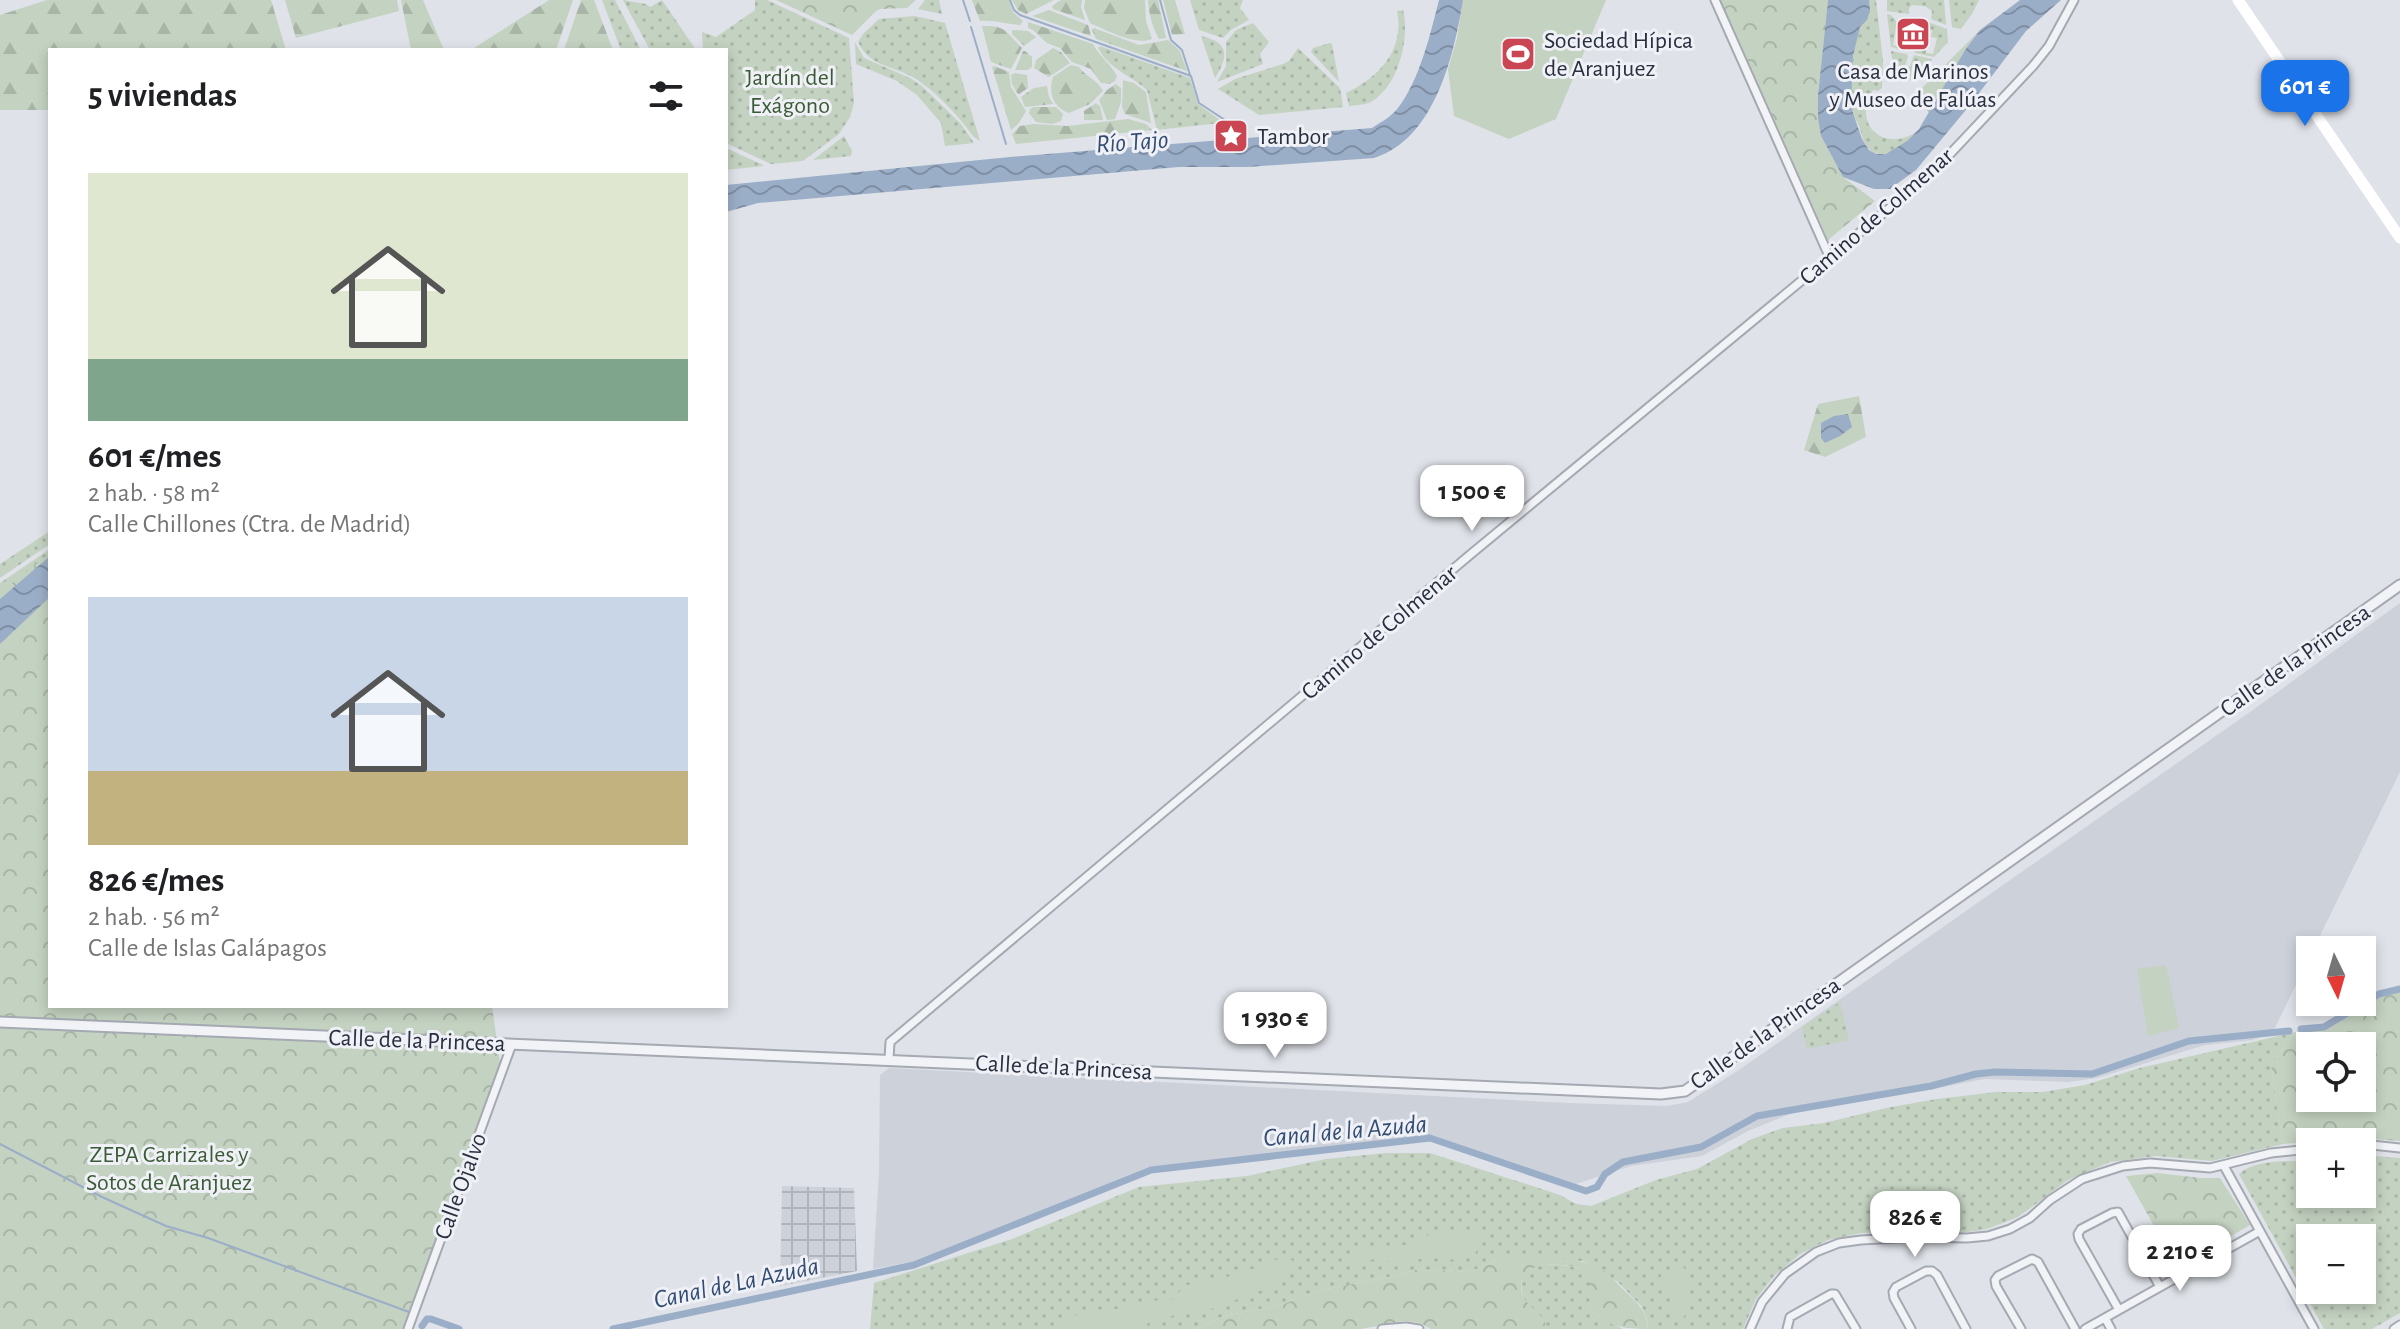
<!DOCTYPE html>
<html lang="es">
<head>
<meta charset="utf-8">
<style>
  :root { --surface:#fff; --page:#f6f6f6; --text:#202124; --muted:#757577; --accent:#1a73e8 }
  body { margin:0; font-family:"Alegreya Sans",sans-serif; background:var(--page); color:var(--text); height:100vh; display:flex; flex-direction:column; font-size:30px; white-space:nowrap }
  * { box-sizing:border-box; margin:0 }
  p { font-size:26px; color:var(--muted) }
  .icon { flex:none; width:44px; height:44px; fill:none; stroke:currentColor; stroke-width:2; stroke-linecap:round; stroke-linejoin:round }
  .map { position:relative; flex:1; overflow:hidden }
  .sheet { position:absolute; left:48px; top:48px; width:680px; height:960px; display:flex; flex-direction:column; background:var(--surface); border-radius:0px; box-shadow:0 4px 12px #0003 }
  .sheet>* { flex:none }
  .needle { width:52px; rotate:175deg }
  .buttons { position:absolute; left:2296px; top:936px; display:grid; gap:16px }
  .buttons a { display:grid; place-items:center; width:80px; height:80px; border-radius:0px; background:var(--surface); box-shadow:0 4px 12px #0003; font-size:40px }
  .price { position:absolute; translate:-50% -68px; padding:0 18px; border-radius:16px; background:#fff; color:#222; font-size:26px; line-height:52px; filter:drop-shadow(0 2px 4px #0008) }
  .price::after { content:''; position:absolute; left:50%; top:48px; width:24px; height:18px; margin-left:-12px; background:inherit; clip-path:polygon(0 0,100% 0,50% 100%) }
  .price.selected { background:var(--accent); color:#fff }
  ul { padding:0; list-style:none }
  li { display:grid; align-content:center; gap:16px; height:424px; padding:0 40px }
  li span { display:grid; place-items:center; height:248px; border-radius:0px; color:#555 }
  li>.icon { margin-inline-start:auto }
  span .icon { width:144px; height:144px; fill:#fffc; stroke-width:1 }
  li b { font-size:34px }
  h2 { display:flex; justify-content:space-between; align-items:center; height:96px; padding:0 40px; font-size:34px }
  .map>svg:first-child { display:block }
  .built { fill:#cdd1da }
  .industrial { fill:url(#industrial-grid) }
  .grass { fill:url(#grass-dots); fill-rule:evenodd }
  .forest { fill:url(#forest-firs) }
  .park { fill:url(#park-crowns); fill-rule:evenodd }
  .pitch { fill:#c4d2c1 }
  .water { fill:url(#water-waves) }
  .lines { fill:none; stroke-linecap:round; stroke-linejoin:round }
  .stream { stroke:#9baec8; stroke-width:2 }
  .canal { stroke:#9baec8; stroke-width:7 }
  .minor-casing { stroke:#a4a9b2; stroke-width:11 }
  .tertiary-casing { stroke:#a4a9b2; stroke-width:13 }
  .minor { stroke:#f2f3f7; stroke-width:7 }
  .tertiary { stroke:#f2f3f7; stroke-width:9 }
  .secondary { stroke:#fff; stroke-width:11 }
  .labels { text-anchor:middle; stroke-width:6; stroke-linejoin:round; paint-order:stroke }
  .poi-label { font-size:24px; fill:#282f3f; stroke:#eff1f6; text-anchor:start }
  .park-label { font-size:24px; fill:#3b5b36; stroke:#eff1f6 }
  .street-label { font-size:24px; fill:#282f3f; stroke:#eff1f6 }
  .water-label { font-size:26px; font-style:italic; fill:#334c72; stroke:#eff1f6 }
</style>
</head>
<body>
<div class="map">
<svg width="2400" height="1329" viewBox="0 0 2400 1329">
  <defs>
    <pattern id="industrial-grid" width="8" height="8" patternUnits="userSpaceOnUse" patternTransform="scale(2)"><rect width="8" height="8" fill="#cdd1da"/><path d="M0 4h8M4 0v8" fill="none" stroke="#b0b4bc"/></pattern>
    <pattern id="grass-dots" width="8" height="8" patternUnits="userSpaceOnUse" patternTransform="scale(2)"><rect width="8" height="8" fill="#c4d2c1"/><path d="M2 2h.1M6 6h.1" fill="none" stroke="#a8b5a7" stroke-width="1.8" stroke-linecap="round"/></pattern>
    <pattern id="forest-firs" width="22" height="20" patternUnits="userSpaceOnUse" patternTransform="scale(2)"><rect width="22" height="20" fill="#c4d2c1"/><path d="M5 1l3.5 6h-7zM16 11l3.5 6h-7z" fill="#a8b5a7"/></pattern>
    <pattern id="park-crowns" width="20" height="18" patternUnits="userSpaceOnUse" patternTransform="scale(2)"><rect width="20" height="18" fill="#c4d2c1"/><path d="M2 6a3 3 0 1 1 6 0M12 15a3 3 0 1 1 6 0" fill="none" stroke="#a8b5a7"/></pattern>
    <pattern id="water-waves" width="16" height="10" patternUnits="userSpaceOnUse" patternTransform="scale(2)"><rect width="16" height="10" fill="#9baec8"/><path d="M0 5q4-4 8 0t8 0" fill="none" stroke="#7e8ea4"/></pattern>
  </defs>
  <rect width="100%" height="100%" fill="#dfe2e8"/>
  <path class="built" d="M2400,603V772L2313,950H2310V956L2273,1032L2253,1040L2205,1045L2097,1078L2069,1082L1984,1079L1928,1090L1802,1109L1748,1131L1702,1156L1631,1166L1576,1184L1432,1135L1148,1167L916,1261L873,1269L879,1173L880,1075L889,1068L1570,1103L1667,1106L1688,1102L1739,1070L2250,712Z"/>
  <path class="industrial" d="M782,1186L854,1188L857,1271L780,1286Z"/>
  <path class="grass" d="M602,0H615L641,50H621Z
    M623,0L646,4L650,7L662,0L696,50H650Z
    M755,0H767L849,38L854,103L850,117L839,134L803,161L771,164L726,143V50H703L702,32L716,37L755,10Z
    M925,0H939L942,14L918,9Z
    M1190,0H1243L1240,8L1249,20L1231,30L1223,38L1199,30Z
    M1869,0H1876L1883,61L1882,88L1878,91L1873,90C1869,98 1865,105 1866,114C1869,141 1898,145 1916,132C1907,142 1894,156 1880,154C1865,152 1863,138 1859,126C1857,121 1853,115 1852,109C1848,95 1853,41 1860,28C1866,15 1871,17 1869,0Z
    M1887,0H1944L1946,25L1931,19L1932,11L1925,6L1912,5L1909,8V14L1887,11Z
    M1949,0H1979L1972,14L1961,29L1952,27Z
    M1403,10C1410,37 1399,83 1374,100C1367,105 1358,105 1349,106L1346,93C1379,77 1405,50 1397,11Z
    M1887,14L1891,15L1897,22L1893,45L1900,47L1901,43L1907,44L1908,39L1913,41L1910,49L1907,51L1891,47Z
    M915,16L945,23L980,141C972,137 969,130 963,123C950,107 933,90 916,79C894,65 870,68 858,42L863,34L879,19Z
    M1928,22L1947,29L1948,42L1934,57L1915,53L1914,50L1916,41L1922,42L1921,47L1926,48V53L1933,54L1937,38L1931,37L1932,30L1927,28Z
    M1253,23L1269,42L1260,54L1263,64L1217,82L1226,66V42L1236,30Z
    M1201,36C1228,42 1230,55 1215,78Z
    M855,42L864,58L910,78L922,86L961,124L974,143L945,146L941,123L917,95L897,81L856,64Z
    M1330,43L1332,44L1339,82L1311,52L1313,48Z
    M1100,46L1190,78L1198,104L1220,120V123L1157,130L1147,90C1130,75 1109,69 1098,48Z
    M1298,48L1340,88L1343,107L1259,115L1218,89L1235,79L1283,64L1289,61Z
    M1891,51L1907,54L1908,56L1901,80L1894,72Z
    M1914,55L1932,59L1912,80L1904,81Z
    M844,136L852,151L851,156L813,160Z
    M726,148L763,165V166L726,170Z
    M50,531V544L0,578V564Z
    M50,549V555L0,602V583Z
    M1840,1002L1849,1040L1807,1049L1802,1027Z
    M2295,1032L2271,1065L2283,1144L2212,1161L2156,1156L2110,1162L2068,1180L2018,1217L1987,1229L1968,1232L1929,1230L1861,1233L1828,1240L1800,1254L1774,1276L1756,1299L1743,1329H1648L1647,1319L1642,1307L1618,1282L1583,1261L1501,1258L1470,1272L1415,1270L1394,1276L1322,1290L1281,1305L1224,1316L1196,1329H870L874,1283L1012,1239L1139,1187L1247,1176L1326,1159L1386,1153H1430L1560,1195L1576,1204L1591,1206L1656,1180L1697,1169L1752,1139L1783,1128L1824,1123L1886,1108L1937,1099L1996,1092H2043L2085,1085L2140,1068Z
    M2362,1155L2400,1158V1313L2372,1329H2324L2239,1174C2255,1159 2289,1162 2310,1160V1194H2362ZM2310,1238H2362V1290H2310Z
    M1561,1265C1609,1269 1580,1293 1594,1312C1600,1320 1614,1324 1623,1329H1546C1545,1316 1535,1314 1528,1305C1518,1293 1519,1273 1535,1267C1543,1264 1553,1265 1561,1265Z"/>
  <path class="forest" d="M47,0H271L286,50H50V110H0V15Z
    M285,0H397L399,11L296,38Z
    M401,0H423L444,50H411Z
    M549,0H573L556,50H471Z
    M581,0H594L613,50H564Z
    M972,0H1009L1013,12L1023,21L1020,25C1006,24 994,20 980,21Z
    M1012,0H1054L1026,14L1018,10Z
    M1061,0H1082L1081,7L1085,20L1053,9L1052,6Z
    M1085,0H1145L1146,21L1152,39C1134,46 1107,30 1090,23L1084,8Z
    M1148,0H1158L1166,38L1159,39C1152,26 1149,15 1148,0Z
    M1163,0H1175L1185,34L1172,35Z
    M1049,10L1088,25L1091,36L1032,16Z
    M1028,22L1093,44C1099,56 1111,64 1117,76L1115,81L1109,84L1101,83L1091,69L1072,62L1060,48L1047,43L1033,30L1028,28Z
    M982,26C1006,25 1006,32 1022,48L1011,69L991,62Z
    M1094,28L1139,45L1168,40L1180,51L1187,71L1096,39L1092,30Z
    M1012,30L1028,31L1036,37L1024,46L1012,34Z
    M1980,30L1965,50L1929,112L1926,109L1931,101L1917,93Z
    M1053,48L1061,52L1070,63L1049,77L1034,68L1036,60Z
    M1023,51H1025L1032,57V67L1028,70H1015Z
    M1071,65L1079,67C1086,77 1098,80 1103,91L1090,104L1069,113C1053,107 1048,93 1053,77Z
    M994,66L1009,72L1011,87L1026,111L1019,123L1011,130L992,67Z
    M1015,73L1027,75L1028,88L1019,94L1017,93L1012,84L1011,75Z
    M1123,80L1134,83L1146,92L1151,123L1125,114L1122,107Z
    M1116,84L1121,88V102L1115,119L1107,120L1099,100L1107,90Z
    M1047,86L1049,97L1053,104L1025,107L1021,97L1034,88Z
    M1096,103L1100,106L1103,120H1084V111Z
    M1034,107H1056L1063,114L1061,121L1052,124L1036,122L1029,113L1030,109Z
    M1128,119L1146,124L1152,130L1016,144L1012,134L1020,126L1033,124L1067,126Z
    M1859,396L1866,437L1825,457L1804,450L1818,404Z"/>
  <path class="park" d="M776,0H916L907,8L881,9L876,11L852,35Z
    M1719,0H1828L1818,95L1821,136L1843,177L1875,201L1828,240Z
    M50,553V1006H492L501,1070L410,1329H0V593Z
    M2400,992V1141L2361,1138L2283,1144L2271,1065L2295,1032L2323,1030L2385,995ZM2362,1046V1098H2310V1046Z
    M2158,1173L2200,1178H2220L2250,1225L2177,1267L2126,1176Z
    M1501,1258C1534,1258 1576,1252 1605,1272C1614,1278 1619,1286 1627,1293C1639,1304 1647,1312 1648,1329C1630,1329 1611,1328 1596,1314C1579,1299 1608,1268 1563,1265C1554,1264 1541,1264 1533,1268C1525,1272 1521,1280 1521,1289C1523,1308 1546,1311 1546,1329H1431L1420,1323L1404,1321L1361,1329H1196L1224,1316L1281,1305L1322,1290L1394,1276L1415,1270L1470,1272Z"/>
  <path class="pitch" d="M1463,0H1606L1556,119L1509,139L1454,116L1448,69L1457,38Z
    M2166,965L2179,1028L2148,1036L2137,969Z
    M1437,1231H1476L1481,1234L1482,1240L1474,1256L1457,1261L1441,1256L1396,1263L1374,1259L1355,1266L1350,1262L1351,1258L1364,1247L1393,1249L1402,1245L1415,1246L1426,1236Z
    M1286,1257L1292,1260L1294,1265L1286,1281L1201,1313L1180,1312L1164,1320H1151L1143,1329H1063C1073,1305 1104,1311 1126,1308C1134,1306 1142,1302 1150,1301C1156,1300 1163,1301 1169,1301L1186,1286L1195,1281L1216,1284L1241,1269H1256L1271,1261Z
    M1681,1265L1685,1269L1686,1284L1694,1301L1683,1318L1673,1323L1670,1319C1676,1301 1679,1296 1661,1286L1659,1279L1662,1275Z"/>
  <path class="water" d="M1439,0H1463C1454,55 1435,139 1374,158L1248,167H1179L758,203L726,212V185L1010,157L1372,128C1381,122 1391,117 1398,108C1420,79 1430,35 1439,0Z
    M1828,0H1869L1870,10L1867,20L1860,27L1853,56L1851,107L1862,139L1869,150L1876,154H1886L1907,141L1919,129L1965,50L1980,30L2020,0H2061L2026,31L1970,105L1916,170L1890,189H1874L1843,177L1821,136L1818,118V95Z
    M1848,414L1852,427L1840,436L1825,443L1821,438V423L1834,416Z
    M50,556V597L0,644V599Z"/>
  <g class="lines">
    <path class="stream" d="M963,0L970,21
      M1010,0L1014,10L1020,15L1191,76L1199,103L1228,122
      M1160,0L1171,40L1182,50L1190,75
      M971,27L1006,144
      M0,1144L102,1197L166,1226L208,1238L409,1312"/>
    <path class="canal" d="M2301,1029L2324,1027L2379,994L2400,989
      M422,1326L427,1319H431L459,1329
      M613,1329L914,1265L1151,1170L1430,1138L1586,1191L1597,1187L1605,1174L1623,1162L1701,1147L1757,1116L1931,1086L1976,1074L1995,1072L2092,1074L2189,1041L2289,1031"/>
    <g class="minor-casing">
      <path id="minor" d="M1715,0L1829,256
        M889,1059L890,1042L1471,554L1933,172L2033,66L2049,46L2074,0
        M2362,1144L2400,1148
        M2224,1166L2314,1329
        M2119,1310L2079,1239L2078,1234L2081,1229L2112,1213L2118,1212L2160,1287
        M2105,1318L2111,1329
        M408,1329L512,1044
        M1382,1329L1406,1327L1419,1329
        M1750,1329L1762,1302L1785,1274L1816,1252L1839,1243L1861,1240L1916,1237L1967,1238L1988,1236L2010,1229L2030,1218L2050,1200L2082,1179L2123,1166L2150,1163L2210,1168L2271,1153L2310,1149
        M1787,1329L1790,1317L1831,1294H1835L1856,1329
        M1911,1329L1894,1298L1893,1292L1896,1287L1926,1271H1932L1937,1275L1966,1329
        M2021,1329L1996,1286L1995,1280L1998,1276L2032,1259L2038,1262L2075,1329
        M2085,1329L2260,1231
        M2394,1329L2400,1325"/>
    </g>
    <g class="tertiary-casing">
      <path id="tertiary" d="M0,1022L1661,1094L1685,1091L2400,585"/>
    </g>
    <use href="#minor" class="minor"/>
    <use href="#tertiary" class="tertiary"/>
    <path class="secondary" d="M2238,0L2400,238"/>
  </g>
  <defs>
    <g id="museum-square" transform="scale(1.8)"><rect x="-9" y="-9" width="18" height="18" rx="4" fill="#cb4653" stroke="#eff1f6"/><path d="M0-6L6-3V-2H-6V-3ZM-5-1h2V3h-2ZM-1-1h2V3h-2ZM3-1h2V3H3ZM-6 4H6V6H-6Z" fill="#fff"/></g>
    <g id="stadium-square" transform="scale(1.8)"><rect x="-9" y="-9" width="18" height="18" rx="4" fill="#cb4653" stroke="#eff1f6"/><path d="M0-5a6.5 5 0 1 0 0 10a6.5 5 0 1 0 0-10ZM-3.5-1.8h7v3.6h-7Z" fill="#fff"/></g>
    <g id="sight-square" transform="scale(1.8)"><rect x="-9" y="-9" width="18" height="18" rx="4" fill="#cb4653" stroke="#eff1f6"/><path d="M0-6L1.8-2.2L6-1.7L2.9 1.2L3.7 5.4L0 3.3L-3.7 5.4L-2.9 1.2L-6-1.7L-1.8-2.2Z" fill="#fff"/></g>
  </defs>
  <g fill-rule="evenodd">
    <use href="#museum-square" x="1913" y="34"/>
    <use href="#stadium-square" x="1518" y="54"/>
    <use href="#sight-square" x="1231" y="136"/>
  </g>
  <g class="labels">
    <g class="poi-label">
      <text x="1544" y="48">Sociedad Hípica<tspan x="1544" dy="28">de Aranjuez</tspan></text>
      <text x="1913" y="79" text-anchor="middle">Casa de Marinos<tspan x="1913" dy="28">y Museo de Falúas</tspan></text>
      <text x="1257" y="144">Tambor</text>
    </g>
    <g class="park-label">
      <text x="790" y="85">Jardín del<tspan x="790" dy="28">Exágono</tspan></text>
      <text x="169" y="1162">ZEPA Carrizales y<tspan x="169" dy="28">Sotos de Aranjuez</tspan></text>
    </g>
    <g class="street-label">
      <text transform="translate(1876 216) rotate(-41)" y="8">Camino de Colmenar</text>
      <text transform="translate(1379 632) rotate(-40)" y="8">Camino de Colmenar</text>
      <text transform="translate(2295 660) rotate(-35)" y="8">Calle de la Princesa</text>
      <text transform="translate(1765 1033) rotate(-35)" y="8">Calle de la Princesa</text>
      <text transform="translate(417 1040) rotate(2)" y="8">Calle de la Princesa</text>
      <text transform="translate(1064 1067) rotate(3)" y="8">Calle de la Princesa</text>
      <text transform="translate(460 1186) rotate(-70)" y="8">Calle Ojalvo</text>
    </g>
    <g class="water-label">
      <text transform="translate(1132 141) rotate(-4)" y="9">Río Tajo</text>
      <text transform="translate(1345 1130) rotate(-5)" y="9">Canal de la Azuda</text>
      <text transform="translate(736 1282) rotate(-12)" y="9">Canal de La Azuda</text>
    </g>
  </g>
</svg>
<div class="buttons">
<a><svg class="needle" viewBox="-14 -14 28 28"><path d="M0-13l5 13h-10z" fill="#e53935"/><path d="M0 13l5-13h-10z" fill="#757577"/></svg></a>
<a><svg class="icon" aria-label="locate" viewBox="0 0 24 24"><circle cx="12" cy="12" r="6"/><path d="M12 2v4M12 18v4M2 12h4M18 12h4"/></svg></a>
<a>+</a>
<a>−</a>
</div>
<b class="price selected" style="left:2305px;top:128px">601 €</b>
<b class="price" style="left:1472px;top:533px">1 500 €</b>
<b class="price" style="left:1275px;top:1060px">1 930 €</b>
<b class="price" style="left:1915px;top:1259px">826 €</b>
<b class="price" style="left:2180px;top:1293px">2 210 €</b>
<section class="sheet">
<h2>5 viviendas<svg class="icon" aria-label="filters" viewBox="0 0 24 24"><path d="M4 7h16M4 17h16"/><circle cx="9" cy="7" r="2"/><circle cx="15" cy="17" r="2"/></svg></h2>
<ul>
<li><span style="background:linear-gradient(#dfe7d0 75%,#7fa58c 0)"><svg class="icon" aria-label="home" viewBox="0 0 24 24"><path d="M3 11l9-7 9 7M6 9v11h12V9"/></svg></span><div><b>601 €/mes</b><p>2 hab. · 58 m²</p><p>Calle Chillones (Ctra. de Madrid)</p></div></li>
<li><span style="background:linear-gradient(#c9d6e8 70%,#c2b280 0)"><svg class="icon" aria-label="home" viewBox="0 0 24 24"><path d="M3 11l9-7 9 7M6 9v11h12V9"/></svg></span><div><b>826 €/mes</b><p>2 hab. · 56 m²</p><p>Calle de Islas Galápagos</p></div></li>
</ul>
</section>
</div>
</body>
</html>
